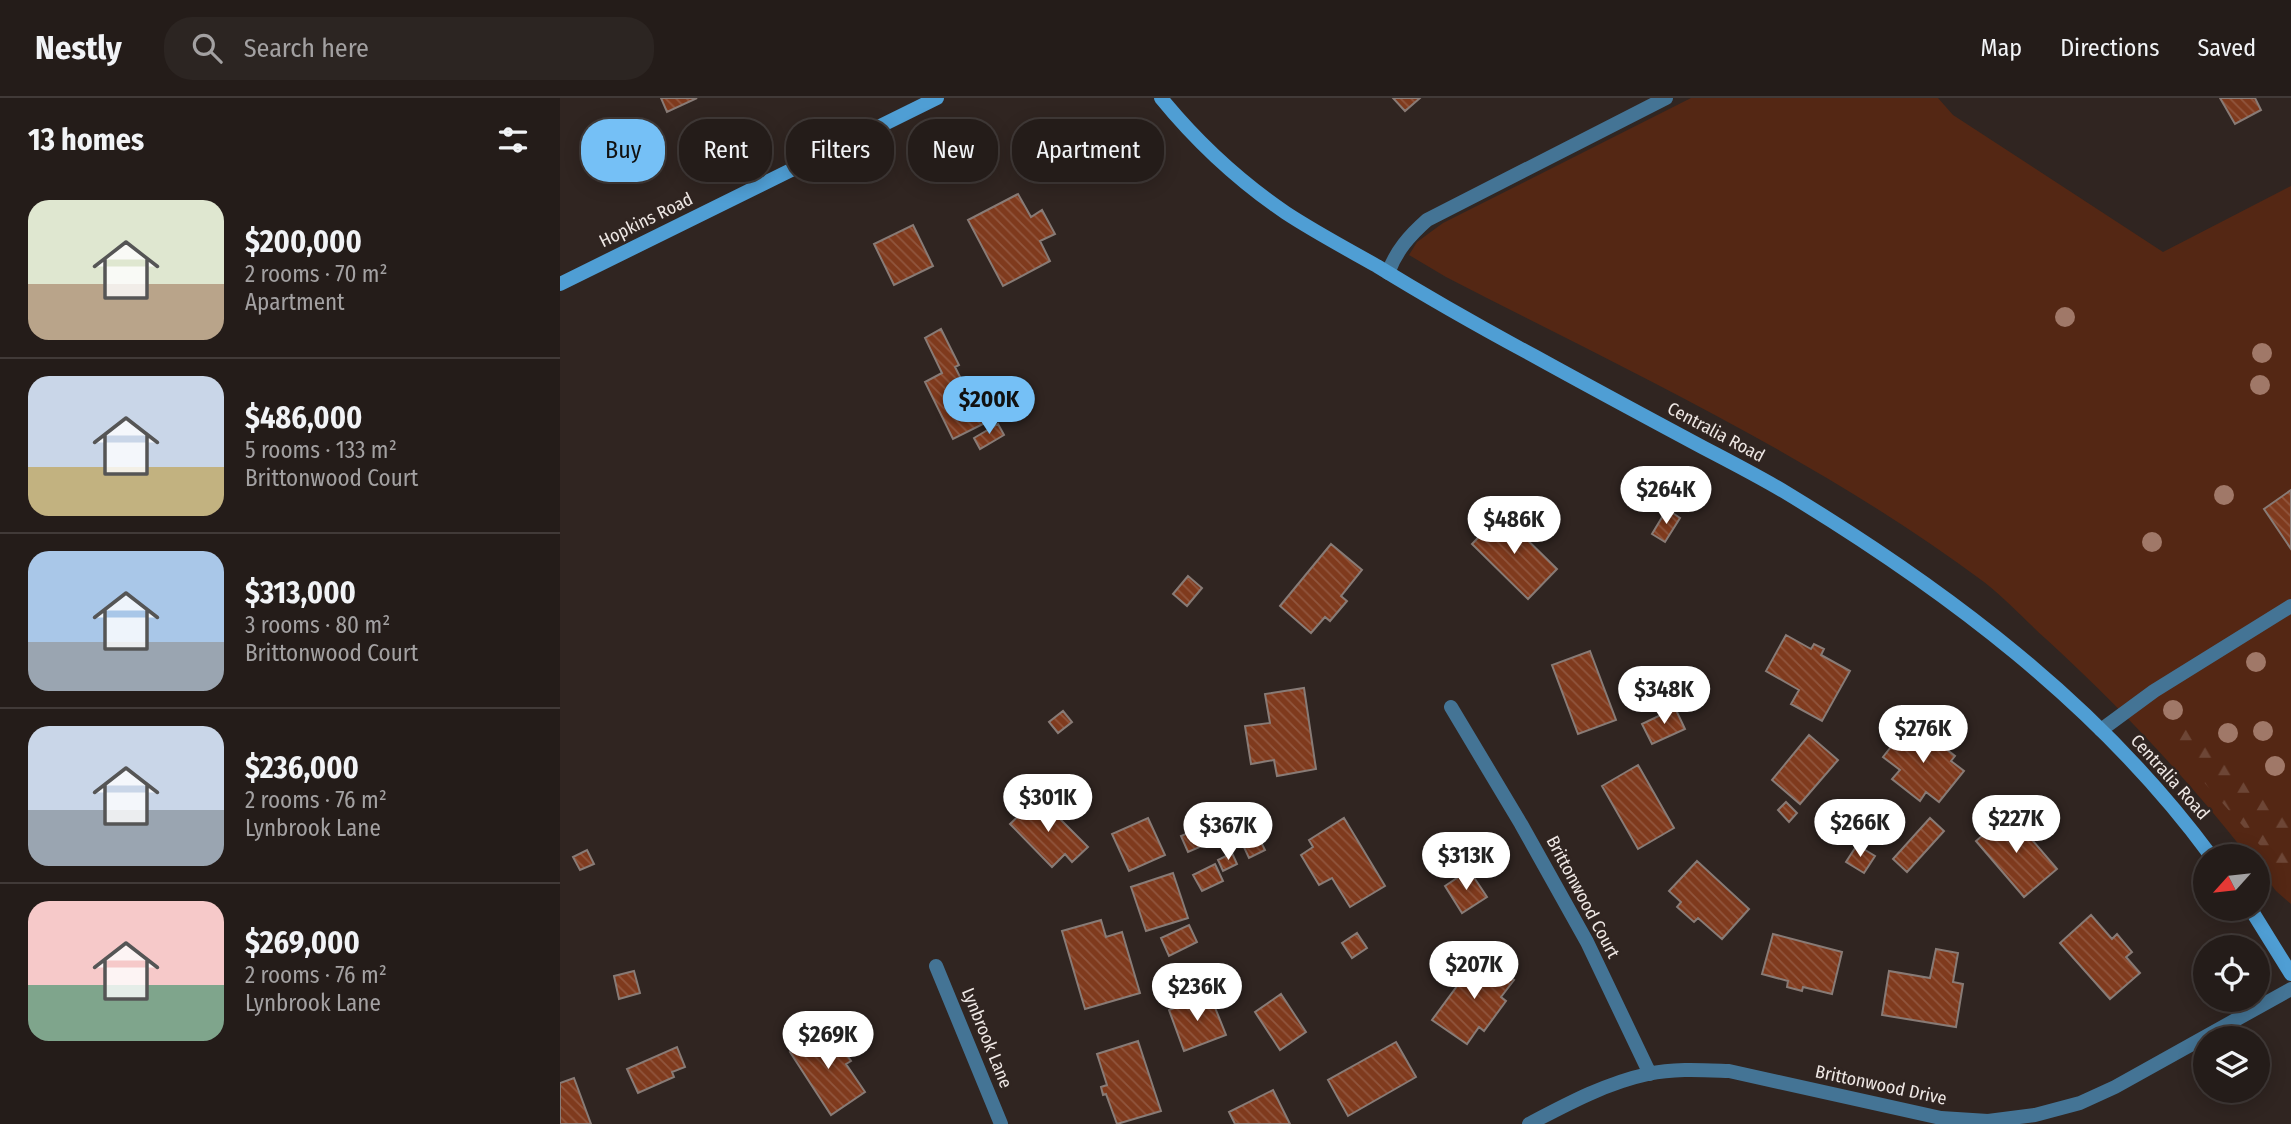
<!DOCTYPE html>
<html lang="en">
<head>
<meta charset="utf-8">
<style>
  :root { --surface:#241c19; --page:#2c2522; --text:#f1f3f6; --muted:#a3a1a2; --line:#413a38; --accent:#75c0f6 }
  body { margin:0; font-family:"Fira Sans Condensed",sans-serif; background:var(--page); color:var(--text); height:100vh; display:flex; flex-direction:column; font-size:26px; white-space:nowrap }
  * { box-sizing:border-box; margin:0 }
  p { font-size:23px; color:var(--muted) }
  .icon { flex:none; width:38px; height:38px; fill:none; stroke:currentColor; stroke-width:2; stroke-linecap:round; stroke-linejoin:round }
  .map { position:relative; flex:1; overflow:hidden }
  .sheet { display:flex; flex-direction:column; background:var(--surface); width:560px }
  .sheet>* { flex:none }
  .hud { position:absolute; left:21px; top:21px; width:665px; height:63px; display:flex; gap:14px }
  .needle { width:46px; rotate:243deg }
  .tools { position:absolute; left:1633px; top:746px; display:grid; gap:14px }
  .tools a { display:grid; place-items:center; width:77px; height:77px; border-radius:50%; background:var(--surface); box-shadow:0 4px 18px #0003,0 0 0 2px var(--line); font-size:35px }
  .price { position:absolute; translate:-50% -60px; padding:0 16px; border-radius:24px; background:#fff; color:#222; font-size:23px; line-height:46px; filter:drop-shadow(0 2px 4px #0008) }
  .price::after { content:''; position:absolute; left:50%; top:42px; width:21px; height:16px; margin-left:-10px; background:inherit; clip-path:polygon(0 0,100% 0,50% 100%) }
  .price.active { background:var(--accent); color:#111 }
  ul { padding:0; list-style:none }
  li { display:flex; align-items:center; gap:21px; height:175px; padding:0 28px }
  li+li { border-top:2px solid var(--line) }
  li span { display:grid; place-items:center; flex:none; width:196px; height:140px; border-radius:21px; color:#555 }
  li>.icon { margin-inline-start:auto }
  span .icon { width:84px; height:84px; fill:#fffc; stroke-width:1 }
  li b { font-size:30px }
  h2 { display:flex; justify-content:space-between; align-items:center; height:84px; padding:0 28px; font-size:30px }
  .pill { padding:0 24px; border-radius:28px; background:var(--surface); box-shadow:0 4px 18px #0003,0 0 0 2px var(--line); font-size:24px; line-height:63px }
  .pill.active { background:var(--accent); color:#111 }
  header { display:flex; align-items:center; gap:42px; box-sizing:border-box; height:98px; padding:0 35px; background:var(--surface); border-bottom:2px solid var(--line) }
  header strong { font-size:33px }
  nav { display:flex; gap:38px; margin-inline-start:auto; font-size:24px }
  .search { width:490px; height:63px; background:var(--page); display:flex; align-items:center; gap:18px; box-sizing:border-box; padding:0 24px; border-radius:28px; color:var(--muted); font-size:26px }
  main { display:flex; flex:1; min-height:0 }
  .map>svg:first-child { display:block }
  .green { fill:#542714 }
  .forest { fill:url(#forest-firs) }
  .building { fill:url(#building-back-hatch); stroke:#887b76; stroke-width:2 }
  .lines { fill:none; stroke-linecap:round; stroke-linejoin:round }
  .lane { stroke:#447495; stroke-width:14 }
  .street { stroke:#447495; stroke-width:14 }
  .secondary { stroke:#4f9ed4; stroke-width:14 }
  .tree { fill:#a07868 }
  .labels { text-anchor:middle; stroke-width:5; stroke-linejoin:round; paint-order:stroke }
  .street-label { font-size:18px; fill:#eee7e4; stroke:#302521 }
</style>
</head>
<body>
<header>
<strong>Nestly</strong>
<div class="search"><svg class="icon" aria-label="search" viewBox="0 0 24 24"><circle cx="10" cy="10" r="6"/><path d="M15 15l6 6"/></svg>Search here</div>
<nav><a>Map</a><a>Directions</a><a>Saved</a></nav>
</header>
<main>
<section class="sheet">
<h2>13 homes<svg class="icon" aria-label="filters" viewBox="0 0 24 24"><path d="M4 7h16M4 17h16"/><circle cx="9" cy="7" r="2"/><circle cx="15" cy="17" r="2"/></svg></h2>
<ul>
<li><span style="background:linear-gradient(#dfe7d0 60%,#b9a48a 0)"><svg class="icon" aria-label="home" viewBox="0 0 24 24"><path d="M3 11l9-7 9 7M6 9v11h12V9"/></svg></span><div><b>$200,000</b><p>2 rooms · 70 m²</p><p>Apartment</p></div></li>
<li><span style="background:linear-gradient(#c9d6e8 65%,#c2b280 0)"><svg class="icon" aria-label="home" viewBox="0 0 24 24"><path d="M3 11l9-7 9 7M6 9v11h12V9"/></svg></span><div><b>$486,000</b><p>5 rooms · 133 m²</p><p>Brittonwood Court</p></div></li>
<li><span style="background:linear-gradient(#a9c7e8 65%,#9aa5b1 0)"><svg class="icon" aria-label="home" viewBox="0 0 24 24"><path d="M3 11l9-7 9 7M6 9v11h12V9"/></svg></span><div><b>$313,000</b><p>3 rooms · 80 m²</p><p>Brittonwood Court</p></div></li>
<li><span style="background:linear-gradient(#c9d6e8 60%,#9aa5b1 0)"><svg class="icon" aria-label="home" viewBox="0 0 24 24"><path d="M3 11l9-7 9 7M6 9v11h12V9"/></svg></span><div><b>$236,000</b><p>2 rooms · 76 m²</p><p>Lynbrook Lane</p></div></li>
<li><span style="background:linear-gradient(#f6c9c9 60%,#7fa58c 0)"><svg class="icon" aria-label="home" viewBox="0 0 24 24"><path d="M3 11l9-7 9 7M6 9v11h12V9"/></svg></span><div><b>$269,000</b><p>2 rooms · 76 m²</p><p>Lynbrook Lane</p></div></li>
</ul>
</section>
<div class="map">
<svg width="1731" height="1026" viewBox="0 0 1731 1026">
  <defs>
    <pattern id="forest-firs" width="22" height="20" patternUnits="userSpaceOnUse" patternTransform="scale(1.75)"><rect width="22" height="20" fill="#542714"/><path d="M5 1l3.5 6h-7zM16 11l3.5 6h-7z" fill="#6d4636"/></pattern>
    <pattern id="building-back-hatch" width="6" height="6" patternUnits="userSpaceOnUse" patternTransform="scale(1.75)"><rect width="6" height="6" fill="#7f3a1d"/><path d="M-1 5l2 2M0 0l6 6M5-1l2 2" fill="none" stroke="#91563e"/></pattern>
  </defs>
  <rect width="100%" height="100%" fill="#302521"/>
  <path class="green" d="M1131,0H1378L1393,17L1603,154L1731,88V806L1716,793L1698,769V758H1688C1627,680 1559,608 1486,541C1466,523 1446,501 1424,484C1259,361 1069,273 886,179L849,157L857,144L883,125Z"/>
  <path class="forest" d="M1629,630L1731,724V782L1600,635Z"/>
  <path class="building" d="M101,0H137L107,14Z
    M833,0H860L845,13Z
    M1660,0H1695L1701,12L1675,26Z
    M458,96L471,119L482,112L495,136L480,143L490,163L443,188L408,122Z
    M353,127L373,168L334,187L314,146Z
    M381,231L399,267L395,269L414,307L429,299L439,318L393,341L365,284L382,275L365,240Z
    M438,326L444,337L420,351L414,340Z
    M1731,392V451L1704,411Z
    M1107,411L1120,420L1105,444L1092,436Z
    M941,416L997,471L968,501L912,446Z
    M771,446L802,472L781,498L787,503L770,523L765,519L751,535L720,508Z
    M628,478L642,490L627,508L613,496Z
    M1226,537L1251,551L1254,546L1264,551L1261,557L1290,573L1262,623L1231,606L1239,592L1206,573Z
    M1030,553L1056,622L1018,636L992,567Z
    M744,590L756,671L717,678L714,662L691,666L685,628L710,625L705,596Z
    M1115,610L1125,631L1092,646L1082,626Z
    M503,613L512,624L498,635L489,624Z
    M1349,626L1374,646L1376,643L1395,658L1391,663L1404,673L1379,704L1366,694L1360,703L1332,681L1340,672L1323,659Z
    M1249,637L1278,662L1240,706L1212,682Z
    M1078,667L1114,730L1078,751L1042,688Z
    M478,699L528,749L512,764L505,756L492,769L450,726Z
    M1226,704L1237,715L1229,724L1218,712Z
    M675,711L683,731L649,745L641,724Z
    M1449,715L1497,771L1464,799L1416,743Z
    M588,720L605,757L569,773L552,736Z
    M784,720L825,788L790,809L772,780L759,787L741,757L753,749L749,742Z
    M1370,720L1384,733L1347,774L1333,761Z
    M635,732L642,748L628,754L621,738Z
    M699,740L705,752L689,760L683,747Z
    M1297,747L1315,758L1304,775L1286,764Z
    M27,752L34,766L20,772L13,759Z
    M672,755L677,766L663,773L658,762Z
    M1137,763L1189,811L1162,841L1138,820L1134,824L1117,809L1121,804L1109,793Z
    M655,766L663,783L642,793L633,777Z
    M909,772L927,799L902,815L885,788Z
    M613,775L628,820L586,833L571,789Z
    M1531,817L1552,841L1557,836L1572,854L1566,859L1580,875L1550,901L1500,845Z
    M541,822L546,839L562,834L580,895L525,911L502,833Z
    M629,827L637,844L609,858L601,840Z
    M797,835L807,850L792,860L782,845Z
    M1213,836L1282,854L1272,896L1243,889L1242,893L1227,889L1228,883L1202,876Z
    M1376,851L1398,855L1393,884L1403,886L1396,929L1322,917L1329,873L1370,880Z
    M920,857L954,882L941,899L946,903L924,933L919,929L907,946L872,922Z
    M74,873L80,895L59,901L54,878Z
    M721,896L746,934L720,952L695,914Z
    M650,897L666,937L624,953L609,912Z
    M265,930L275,946L278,944L291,963L286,966L305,994L271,1017L230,954Z
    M578,943L601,1013L557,1026L546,996L543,997L541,989L547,987L537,956Z
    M836,944L856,979L788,1018L768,982Z
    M117,949L125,969L112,974L114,979L78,995L67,971Z
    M14,980L31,1026H0V985Z
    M713,992L730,1026H675L669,1014Z"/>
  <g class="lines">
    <path class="lane" d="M828,175C836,153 849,138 867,122L1106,0
      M1541,632L1594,593L1731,508"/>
    <path class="street" d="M891,609L961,726L1027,844L1090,976
      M376,868L441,1026
      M969,1026C1007,1006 1046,985 1088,976C1115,970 1143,972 1169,973L1381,1020L1428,1023L1475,1017L1520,1005L1555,989L1731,891"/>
    <path class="secondary" d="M601,0C637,44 679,83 726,115C755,134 787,151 817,168C869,200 922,230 976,259C1032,290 1088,320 1144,350C1171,364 1198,378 1225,394C1385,491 1539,606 1651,758
      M0,186L377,0
      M1690,810L1731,876"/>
  </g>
  <g class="tree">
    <circle cx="1505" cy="219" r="10"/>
    <circle cx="1702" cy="255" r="10"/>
    <circle cx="1700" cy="287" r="10"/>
    <circle cx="1664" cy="397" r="10"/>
    <circle cx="1592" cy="444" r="10"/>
    <circle cx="1696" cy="564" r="10"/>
    <circle cx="1613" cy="612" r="10"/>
    <circle cx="1703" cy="633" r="10"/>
    <circle cx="1668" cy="635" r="10"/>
    <circle cx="1715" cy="668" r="10"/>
  </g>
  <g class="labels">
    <g class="street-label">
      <text transform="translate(86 122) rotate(-26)" y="6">Hopkins Road</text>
      <text transform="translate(1156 334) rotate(28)" y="6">Centralia Road</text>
      <text transform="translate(1610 679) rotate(48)" y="6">Centralia Road</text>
      <text transform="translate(1023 799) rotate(62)" y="6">Brittonwood Court</text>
      <text transform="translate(427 940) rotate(68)" y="6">Lynbrook Lane</text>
      <text transform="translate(1321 987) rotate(12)" y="6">Brittonwood Drive</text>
    </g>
  </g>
</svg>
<div class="tools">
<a><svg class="needle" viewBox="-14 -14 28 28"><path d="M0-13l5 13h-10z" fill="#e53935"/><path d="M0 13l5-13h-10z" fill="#a3a1a2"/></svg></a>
<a><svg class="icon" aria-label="locate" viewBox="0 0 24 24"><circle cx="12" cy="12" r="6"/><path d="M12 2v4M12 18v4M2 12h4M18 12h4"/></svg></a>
<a><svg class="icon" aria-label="layers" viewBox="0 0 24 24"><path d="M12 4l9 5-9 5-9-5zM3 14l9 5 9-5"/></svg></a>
</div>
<b class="price active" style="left:429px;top:338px">$200K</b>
<b class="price" style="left:1106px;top:428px">$264K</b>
<b class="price" style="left:954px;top:458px">$486K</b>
<b class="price" style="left:1104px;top:628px">$348K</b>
<b class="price" style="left:1363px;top:667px">$276K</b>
<b class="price" style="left:488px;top:736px">$301K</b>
<b class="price" style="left:1456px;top:757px">$227K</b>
<b class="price" style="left:1300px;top:761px">$266K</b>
<b class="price" style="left:668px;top:764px">$367K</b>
<b class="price" style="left:906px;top:794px">$313K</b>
<b class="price" style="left:914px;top:903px">$207K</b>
<b class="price" style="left:637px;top:925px">$236K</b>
<b class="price" style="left:268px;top:973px">$269K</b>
<div class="hud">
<a class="pill active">Buy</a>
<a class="pill">Rent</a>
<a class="pill">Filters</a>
<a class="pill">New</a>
<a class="pill">Apartment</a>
</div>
</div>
</main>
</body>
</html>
